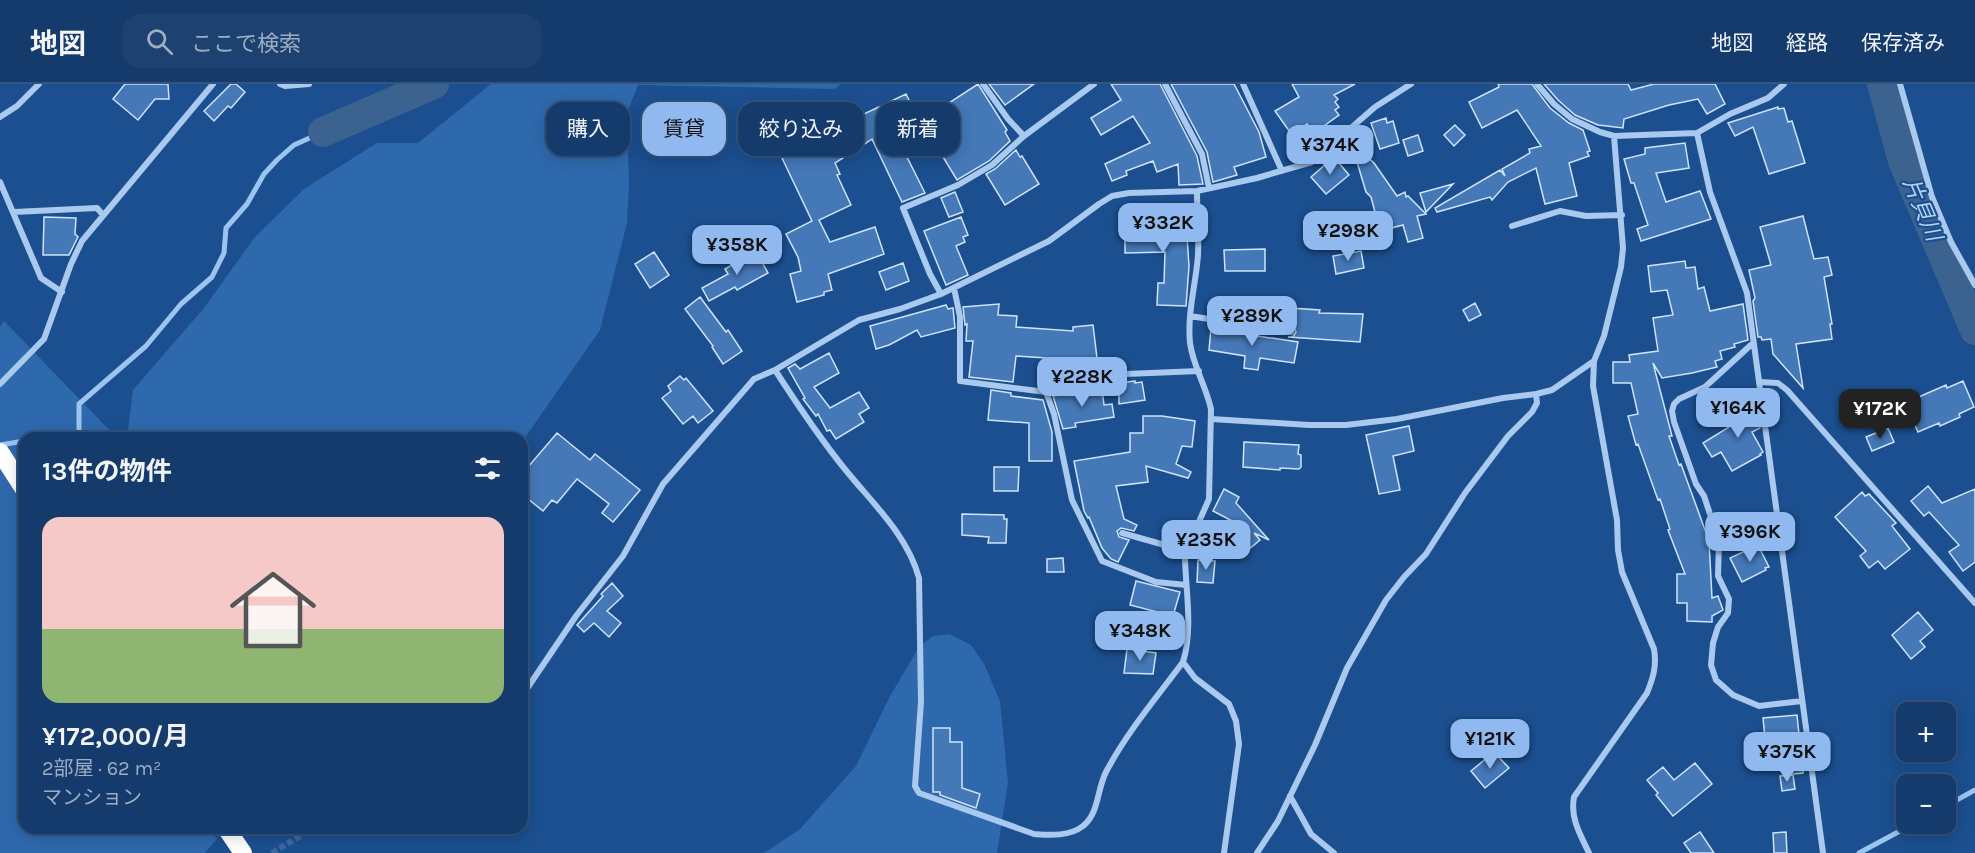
<!DOCTYPE html>
<html lang="ja">
<head>
<meta charset="utf-8">
<style>
  :root { --surface:#143b6b; --page:#1d4271; --text:#f1f3f6; --muted:#9dadc1; --line:#33557e; --accent:#90b9f0 }
  body { margin:0; font-family:Karla,"Noto Sans JP",sans-serif; background:var(--page); color:var(--text); height:100vh; display:flex; flex-direction:column; font-size:22px; white-space:nowrap }
  * { box-sizing:border-box; margin:0 }
  p { font-size:20px; color:var(--muted) }
  .icon { flex:none; width:33px; height:33px; fill:none; stroke:currentColor; stroke-width:2; stroke-linecap:round; stroke-linejoin:round }
  .map { position:relative; flex:1; overflow:hidden }
  .sheet { position:absolute; left:18px; top:348px; width:510px; height:402px; display:flex; flex-direction:column; background:var(--surface); border-radius:18px; box-shadow:0 3px 15px #0003,0 0 0 2px var(--line) }
  .sheet>* { flex:none }
  .guide { position:absolute; left:546px; top:18px; width:570px; height:54px; display:flex; gap:12px }
  .tools { position:absolute; left:1896px; top:618px; display:grid; gap:12px }
  .tools a { display:grid; place-items:center; width:60px; height:60px; border-radius:12px; background:var(--surface); box-shadow:0 3px 15px #0003,0 0 0 2px var(--line); font-size:30px }
  .price { position:absolute; translate:-50% -51px; padding:0 14px; border-radius:12px; background:var(--accent); color:#111; font-size:20px; line-height:39px; filter:drop-shadow(0 2px 3px #0008) }
  .price::after { content:''; position:absolute; left:50%; top:36px; width:18px; height:14px; margin-left:-9px; background:inherit; clip-path:polygon(0 0,100% 0,50% 100%) }
  .price.active { background:#222; color:#fff }
  ul { padding:0; list-style:none }
  li { display:grid; align-content:center; gap:12px; height:318px; padding:0 24px }
  li span { display:grid; place-items:center; height:186px; border-radius:18px; color:#555 }
  li>.icon { margin-inline-start:auto }
  span .icon { width:108px; height:108px; fill:#fffc; stroke-width:1 }
  li b { font-size:26px }
  h2 { display:flex; justify-content:space-between; align-items:center; height:72px; padding:0 24px; font-size:26px }
  .tag { padding:0 21px; border-radius:18px; background:var(--surface); box-shadow:0 3px 15px #0003,0 0 0 2px var(--line); font-size:21px; line-height:54px }
  .tag.active { background:var(--accent); color:#111 }
  header { display:flex; align-items:center; gap:36px; box-sizing:border-box; height:84px; padding:0 30px; background:var(--surface); border-bottom:2px solid var(--line) }
  header strong { font-size:28px }
  nav { display:flex; gap:33px; margin-inline-start:auto; font-size:21px }
  .search { width:420px; height:54px; background:var(--page); display:flex; align-items:center; gap:15px; box-sizing:border-box; padding:0 21px; border-radius:18px; color:var(--muted); font-size:22px }
  .map>svg:first-child { display:block }
  .green { fill:#2e69ad }
  .lines { fill:none; stroke-linecap:round; stroke-linejoin:round }
  .stream { stroke:#9cc4f0; stroke-width:5 }
  .river { stroke:#3c6290; stroke-width:30 }
  .building { fill:#4478b7; stroke:#cfe3fa; stroke-width:1.5 }
  .street-tunnel { stroke:#3d69a0; stroke-width:6; stroke-dasharray:6 3; stroke-linecap:butt }
  .street { stroke:#a9c9ee; stroke-width:6 }
  .highway { stroke:#fff; stroke-width:18 }
  .labels { text-anchor:middle; stroke-width:4.5; stroke-linejoin:round; paint-order:stroke }
  .water-label { font-size:22px; font-style:italic; fill:#b5d3f5; stroke:#1b4f8f }
</style>
</head>
<body>
<header>
<strong>地図</strong>
<div class="search"><svg class="icon" aria-label="search" viewBox="0 0 24 24"><circle cx="10" cy="10" r="6"/><path d="M15 15l6 6"/></svg>ここで検索</div>
<nav><a>地図</a><a>経路</a><a>保存済み</a></nav>
</header>
<div class="map">
<svg width="1975" height="769" viewBox="0 0 1975 769">
  <rect width="100%" height="100%" fill="#1b4f8f"/>
  <path class="green" d="M491,0H841L834,5L638,1L627,29L629,99L627,139L600,246L522,358V354H127L133,306L204,224L255,153L304,105L377,59H418Z
    M4,237L117,354H24V744H207L217,755L205,769H0V243Z
    M949,550L971,561L984,580L1000,617L1008,699L997,769H764L800,745L856,682L890,612L919,563L933,552Z"/>
  <g class="lines">
    <path class="stream" d="M79,354V320L146,262L181,220L212,193L224,169L226,144L247,120L264,90L277,76L294,61L323,48
      M0,361L24,357
      M1946,722L1975,706
      M1859,769L1913,740"/>
    <path class="river" d="M1882,0L1903,77L1975,246
      M323,48L434,0"/>
  </g>
  <path class="building" d="M125,0H168L169,15H155L138,36L113,15Z
    M231,0H236L245,8L231,24L228,22L214,37L204,27Z
    M978,0L1007,46L1005,48L1010,57L989,77L957,96L934,58L906,71L925,109L902,118L872,55L835,79L840,90L837,91L851,121L819,136L830,158L875,143L884,170L828,190L832,206L824,208V211L797,218L790,190L801,187L798,173L786,150L812,137L782,74L803,65L805,70L829,54L822,33L838,27L843,40L906,10L920,38Z
    M989,0H1034L1005,21Z
    M1111,0H1160L1197,72L1203,100L1179,101L1178,80L1157,88L1153,77L1126,87L1127,91L1112,97L1105,80L1150,59L1133,32L1101,51L1091,34L1121,16Z
    M1171,0H1234L1259,48L1266,73L1234,83L1237,91L1213,98L1207,68Z
    M1292,0H1355L1334,11L1338,15L1335,18L1339,23L1335,26L1339,31L1314,49L1307,40L1292,51L1275,27L1299,13Z
    M1498,0H1532L1550,24L1569,39L1583,46L1590,67L1587,68L1589,72L1569,79L1577,112L1545,120L1536,84L1508,98L1492,116L1490,113L1437,128L1435,124L1500,86L1505,92L1502,85L1530,69L1529,65L1541,62L1517,26L1482,44L1469,18L1499,3Z
    M1544,0H1628L1631,6L1654,0H1715L1725,20L1707,30L1698,15L1669,21L1624,35L1623,44L1598,41L1575,31L1558,16Z
    M1778,23V25L1784,24L1788,38L1792,37L1805,79L1769,90L1753,43L1735,52L1728,39Z
    M1386,34L1387,39L1393,37L1399,59L1380,65L1371,39Z
    M1455,41L1465,51L1454,62L1444,51Z
    M1418,51L1423,67L1408,72L1403,56Z
    M1351,58L1374,79L1397,112L1405,108L1406,113L1408,112L1426,130L1417,132L1423,154L1408,158L1403,141L1380,147L1371,113L1366,108Z
    M1685,59L1689,84L1656,89L1666,118L1700,107L1711,135L1641,157L1637,145L1648,141L1634,99H1631L1624,75L1645,70V64Z
    M1016,66L1020,73L1022,72L1039,100L1005,121L986,90L995,85Z
    M1334,73L1349,91L1326,110L1311,93Z
    M1453,100L1426,128L1420,109Z
    M955,108L963,128L949,133L941,114Z
    M1803,132L1814,175L1828,173L1832,191L1824,193L1832,240H1830L1832,255L1796,260L1803,304L1773,270L1771,255L1762,256L1761,253H1758L1753,217L1755,214L1749,186L1771,181L1760,143Z
    M44,133L76,134L75,150L78,153L69,171H43Z
    M961,133L968,151L963,153L965,158L956,162L968,191L946,201L924,147Z
    M1125,134H1149V137H1186L1189,182L1186,222L1157,221L1158,199H1164L1165,168L1125,169Z
    M1265,165V187H1225L1224,166Z
    M756,167L768,189L737,206L735,203L709,217L702,204L728,190L725,185Z
    M1361,167L1364,184L1336,190L1333,172Z
    M654,168L669,191L650,204L635,180Z
    M1685,177L1686,184L1695,183L1698,205L1704,203L1710,227L1743,220L1748,256L1734,260L1735,263L1720,267L1722,275L1715,277L1717,283L1692,289L1662,294L1653,279L1672,352H1669L1679,381L1681,380L1709,457L1712,514L1718,512L1723,526L1712,532V538L1687,537V519H1677V490H1685L1668,446L1670,445L1660,415L1658,416L1638,360L1636,361L1628,332L1638,330L1631,299H1613V278H1630L1629,271L1658,267L1653,234L1673,231L1667,206L1651,208L1648,182Z
    M903,179L909,197L886,206L879,188Z
    M700,213L726,248L728,246L742,267L723,280L712,263L713,262L685,225Z
    M1217,219L1231,222L1229,233L1215,231Z
    M1475,219L1481,231L1469,237L1463,226Z
    M999,220L998,231L1017,232L1016,243L1073,247V243L1093,241L1097,274L1062,278V300L1046,303V274L1016,272L1013,298L969,293L973,257H966L967,240L965,241L963,223Z
    M946,221L948,225L953,224L955,244L921,253L917,246L889,261L876,265L870,242Z
    M1290,224L1320,226L1319,229L1363,230L1360,258L1288,253H1293L1296,248L1294,244L1289,242Z
    M1214,241L1228,243L1227,246L1244,250L1298,258L1294,279L1260,274L1258,286L1244,284L1245,272L1209,266L1211,244H1213Z
    M829,269L839,289L814,303L830,324L859,308L869,324L859,330L864,338L836,355L830,346L827,347L818,330L816,332L803,315L805,314L788,284L795,280L800,285Z
    M680,292L684,296L686,294L713,327L698,339L693,332L683,340L662,314L671,307L668,302Z
    M1135,297V299L1142,298L1145,316L1119,320V299Z
    M1963,297L1974,323L1959,330L1960,333L1940,342L1939,339L1918,348L1905,319L1946,301L1947,304Z
    M1102,305L1104,321L1112,320L1114,333L1075,339L1076,343L1063,345L1053,312Z
    M991,306L1011,309V312L1043,316L1052,348V377H1029V339L988,336Z
    M1756,320L1760,344L1752,348L1763,368L1760,370L1761,371L1732,387L1721,368L1712,373L1703,359L1734,340L1728,328L1742,321L1744,326Z
    M1143,332H1162L1195,337L1192,363L1182,362L1176,380L1191,388L1188,394L1146,382L1148,398L1116,402L1124,435L1137,441L1134,447L1121,444L1117,447L1119,453L1129,456L1118,478L1111,475L1102,464L1089,433L1088,434L1084,427L1074,377L1130,368V349H1143Z
    M1409,342L1414,367L1393,372L1400,406L1379,410L1366,351Z
    M1888,344L1894,358L1872,367L1866,353Z
    M557,349L590,376L595,370L640,406L613,438L602,429L609,420L577,395L557,419L552,416L543,427L522,410V390Z
    M1244,358L1299,361L1298,370L1301,371V383L1299,385L1280,384V386L1243,383Z
    M994,383H1019L1018,407H994Z
    M1928,402L1942,419L1975,405V478L1963,487L1949,468L1959,461L1929,428L1924,432L1911,417Z
    M1224,405L1239,413L1236,419L1269,456L1254,449L1260,456L1242,471L1223,448L1234,438L1213,427Z
    M1862,408L1865,412L1869,410L1896,439L1892,442L1910,465L1885,485L1878,477L1869,484L1860,472L1866,467L1835,433Z
    M962,430L1004,431V435H1007L1006,459H988L989,453L962,451Z
    M1758,461L1769,483L1765,484L1766,486L1742,498L1730,474Z
    M1063,474L1064,488H1047V475Z
    M1198,476L1215,477L1213,499L1197,498Z
    M1136,497L1180,508L1173,532L1130,521Z
    M612,499L623,512L607,527L621,539L609,553L594,539L584,548L577,541L603,512L601,510Z
    M1918,528L1933,546L1920,557L1925,563L1911,575L1892,551Z
    M1127,565L1156,569L1153,590L1124,589Z
    M1797,631L1803,689L1784,691L1780,653L1765,654L1763,634Z
    M933,644H950V658H962V704L980,710L976,724L940,711V708H933Z
    M1494,668L1509,684L1485,704L1471,687Z
    M1695,679L1712,700L1673,732L1656,711L1658,709L1647,696L1663,683L1674,696Z
    M1793,691L1795,705L1782,707L1780,692Z
    M1700,748L1714,769H1691L1684,759Z
    M1786,748L1787,769H1774L1773,749Z"/>
  <g class="lines">
    <path class="street-tunnel" d="M272,769L313,744"/>
    <path class="street" d="M280,0L285,2L309,0
      M983,0L1008,35L1024,52
      M1165,0L1202,70L1209,104
      M1243,0L1282,87
      M1537,0L1554,20L1572,35L1600,48L1614,52L1697,49L1730,30L1768,14L1784,0
      M1900,0L1932,113L1951,158L1975,201
      M0,33L17,22L39,0
      M1697,49L1710,108L1747,209L1823,769
      M0,98L41,194L62,208
      M14,128L97,124L103,131
      M1512,142L1560,127L1586,132L1622,131
      M954,204L960,233V297L1046,308L1054,330L1072,416L1102,477L1156,498L1186,501
      M941,210L930,190L903,124L958,101L992,81L1024,52L1094,0
      M1190,232L1291,248
      M1753,259L1705,303L1679,315L1674,320L1672,327L1674,338L1696,400L1704,412L1719,457L1718,492L1729,515L1728,529L1718,543L1713,559L1711,581L1716,596L1733,611L1759,622L1802,617
      M775,286C797,320 819,353 844,384C872,419 907,450 919,494L921,618L915,702L919,709L1034,750C1049,751 1069,753 1083,742C1099,730 1097,705 1106,688C1127,648 1157,613 1183,578C1193,546 1186,508 1185,475L1186,467L1209,415L1211,325C1206,302 1193,282 1190,259C1187,229 1196,200 1198,171C1199,150 1197,128 1197,107
      M1759,298L1778,299L1787,306L1975,519
      M0,300L44,255L71,180L82,157L213,0
      M1046,308L1083,302L1126,290L1199,287
      M1211,335L1309,341H1346L1397,335L1503,314L1536,310L1552,306L1594,277
      M1122,449L1186,467
      M1183,578L1195,594L1229,620L1236,637L1239,660L1224,769
      M522,612L576,532L623,472L663,400L754,295L775,286L859,236L900,225L941,210L1049,157L1099,120L1112,112L1129,109L1197,107L1257,94L1312,78L1375,23L1411,0
      M1290,712L1311,750L1334,769
      M1257,769L1278,737L1315,661L1347,584L1386,516L1404,493L1426,470L1465,409L1508,352L1532,328L1537,319L1536,310
      M1589,769C1580,750 1570,734 1574,713L1647,609C1653,594 1657,582 1654,565L1622,488L1618,466L1617,436L1593,302L1594,277L1604,252L1621,183L1623,164L1614,52"/>
    <path class="highway" d="M0,368L24,405
      M226,744L243,769"/>
  </g>
  <g class="labels">
    <g class="water-label">
      <text transform="translate(1923 125) rotate(67)" y="8">片貝川</text>
    </g>
  </g>
</svg>
<div class="tools">
<a>+</a>
<a>−</a>
</div>
<b class="price" style="left:1330px;top:92px">¥374K</b>
<b class="price" style="left:1163px;top:170px">¥332K</b>
<b class="price" style="left:1348px;top:178px">¥298K</b>
<b class="price" style="left:737px;top:192px">¥358K</b>
<b class="price" style="left:1252px;top:263px">¥289K</b>
<b class="price" style="left:1082px;top:324px">¥228K</b>
<b class="price" style="left:1738px;top:355px">¥164K</b>
<b class="price active" style="left:1880px;top:356px">¥172K</b>
<b class="price" style="left:1750px;top:479px">¥396K</b>
<b class="price" style="left:1206px;top:487px">¥235K</b>
<b class="price" style="left:1140px;top:578px">¥348K</b>
<b class="price" style="left:1490px;top:686px">¥121K</b>
<b class="price" style="left:1787px;top:699px">¥375K</b>
<div class="guide">
<a class="tag">購入</a>
<a class="tag active">賃貸</a>
<a class="tag">絞り込み</a>
<a class="tag">新着</a>
</div>
<section class="sheet">
<h2>13件の物件<svg class="icon" aria-label="filters" viewBox="0 0 24 24"><path d="M4 7h16M4 17h16"/><circle cx="9" cy="7" r="2"/><circle cx="15" cy="17" r="2"/></svg></h2>
<ul>
<li><span style="background:linear-gradient(#f6c9c9 60%,#8fb573 0)"><svg class="icon" aria-label="home" viewBox="0 0 24 24"><path d="M3 11l9-7 9 7M6 9v11h12V9"/></svg></span><div><b>¥172,000/月</b><p>2部屋 · 62 m²</p><p>マンション</p></div></li>
</ul>
</section>
</div>
</body>
</html>
